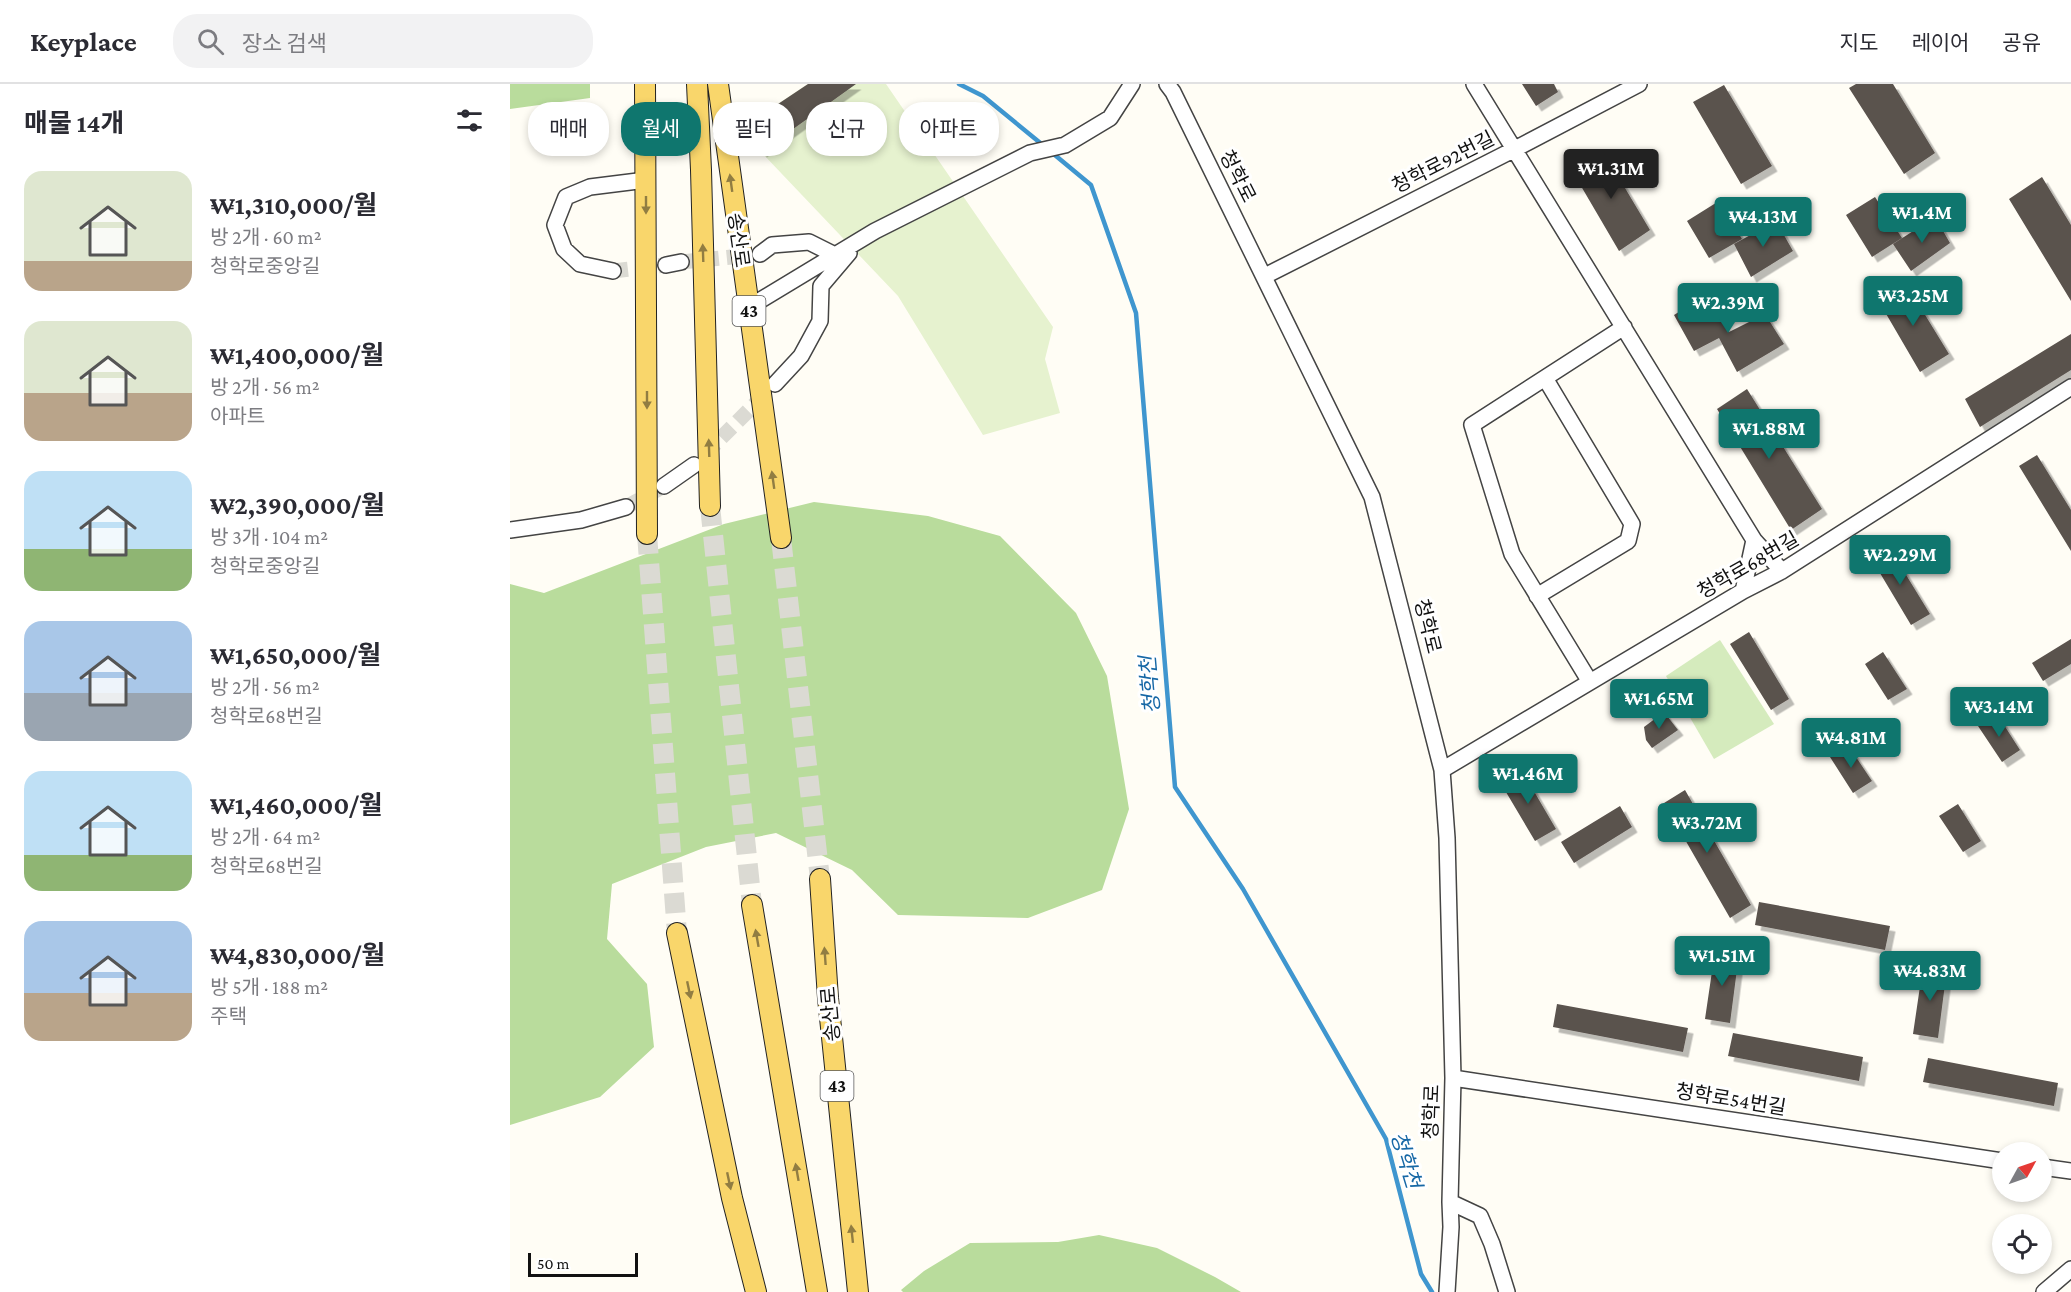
<!DOCTYPE html>
<html lang="ko">
<head>
<meta charset="utf-8">
<style>
  :root { --surface:#fff; --page:#f2f2f3; --text:#2b2b33; --muted:#7c7c81; --line:#e1e1e2; --accent:#0f766e }
  body { margin:0; font-family:"Crimson Pro","Noto Sans KR",serif; background:var(--page); color:var(--text); height:100vh; display:flex; flex-direction:column; font-size:22px; white-space:nowrap }
  * { box-sizing:border-box; margin:0 }
  p { font-size:20px; color:var(--muted) }
  .icon { flex:none; width:33px; height:33px; fill:none; stroke:currentColor; stroke-width:2; stroke-linecap:round; stroke-linejoin:round }
  .map { position:relative; flex:1; overflow:hidden }
  .details { display:flex; flex-direction:column; background:var(--surface); width:510px }
  .details>* { flex:none }
  .hud { position:absolute; left:18px; top:18px; width:570px; height:54px; display:flex; gap:12px }
  .needle { width:39px; rotate:50deg }
  .buttons { position:absolute; left:1482px; top:1058px; display:grid; gap:12px }
  .buttons a { display:grid; place-items:center; width:60px; height:60px; border-radius:50%; background:var(--surface); box-shadow:0 3px 9px #0003; font-size:30px }
  .scale { position:absolute; left:18px; bottom:15px; width:110px; box-sizing:border-box; padding-left:6px; border:3px solid #111; border-top:0; font-size:16px; line-height:21px; white-space:nowrap; color:#111; -webkit-text-stroke:4px #fff; paint-order:stroke }
  .price { position:absolute; translate:-50% -51px; padding:0 14px; border-radius:6px; background:var(--accent); color:#fff; font-size:20px; line-height:39px; filter:drop-shadow(0 2px 3px #0008) }
  .price::after { content:''; position:absolute; left:50%; top:36px; width:18px; height:14px; margin-left:-9px; background:inherit; clip-path:polygon(0 0,100% 0,50% 100%) }
  .price.on { background:#222; color:#fff }
  ul { padding:0; list-style:none }
  li { display:flex; align-items:center; gap:18px; height:150px; padding:0 24px }
  li span { display:grid; place-items:center; flex:none; width:168px; height:120px; border-radius:18px; color:#555 }
  li>.icon { margin-inline-start:auto }
  span .icon { width:72px; height:72px; fill:#fffc; stroke-width:1 }
  li b { font-size:26px }
  h2 { display:flex; justify-content:space-between; align-items:center; height:72px; padding:0 24px; font-size:26px }
  .tag { padding:0 21px; border-radius:24px; background:var(--surface); box-shadow:0 3px 9px #0003; font-size:21px; line-height:54px }
  .tag.on { background:var(--accent); color:#fff }
  header { display:flex; align-items:center; gap:36px; box-sizing:border-box; height:84px; padding:0 30px; background:var(--surface); border-bottom:2px solid var(--line) }
  header strong { font-size:28px }
  nav { display:flex; gap:33px; margin-inline-start:auto; font-size:21px }
  .search { width:420px; height:54px; background:var(--page); display:flex; align-items:center; gap:15px; box-sizing:border-box; padding:0 21px; border-radius:24px; color:var(--muted); font-size:22px }
  main { display:flex; flex:1; min-height:0 }
  .map>svg:first-child { display:block }
  .green { fill:#d5ebbd }
  .forest { fill:#b9dc9c }
  .pitch { fill:#e6f2cf }
  .lines { fill:none; stroke-linecap:round; stroke-linejoin:round }
  .stream { stroke:#3f96cf; stroke-width:4.5 }
  .building { fill:#5a524d; filter:url(#shadow) }
  .minor-tunnel { stroke:#dbdad3; stroke-width:15; stroke-dasharray:15 8; stroke-linecap:butt }
  .major-tunnel { stroke:#dbdad3; stroke-width:20; stroke-dasharray:20 10; stroke-linecap:butt }
  .minor-casing { stroke:#444; stroke-width:18 }
  .major-casing { stroke:#222; stroke-width:22 }
  .minor { stroke:#fff; stroke-width:15 }
  .major { stroke:#f9d66b; stroke-width:20 }
  .oneway { fill:#917d42 }
  .labels { text-anchor:middle; stroke-width:6; stroke-linejoin:round; paint-order:stroke }
  .shield { fill:#fff; stroke:#585858; stroke-width:1.5 }
  .shield-label { font-size:18px; font-weight:bold; fill:#111 }
  .street-label { font-size:20px; fill:#111; stroke:#fff }
  .water-label { font-size:21px; font-style:italic; fill:#1768a6; stroke:#fff }
</style>
</head>
<body>
<header>
<strong>Keyplace</strong>
<div class="search"><svg class="icon" aria-label="search" viewBox="0 0 24 24"><circle cx="10" cy="10" r="6"/><path d="M15 15l6 6"/></svg>장소 검색</div>
<nav><a>지도</a><a>레이어</a><a>공유</a></nav>
</header>
<main>
<section class="details">
<h2>매물 14개<svg class="icon" aria-label="filters" viewBox="0 0 24 24"><path d="M4 7h16M4 17h16"/><circle cx="9" cy="7" r="2"/><circle cx="15" cy="17" r="2"/></svg></h2>
<ul>
<li><span style="background:linear-gradient(#dfe7d0 75%,#b9a48a 0)"><svg class="icon" aria-label="home" viewBox="0 0 24 24"><path d="M3 11l9-7 9 7M6 9v11h12V9"/></svg></span><div><b>₩1,310,000/월</b><p>방 2개 · 60 m²</p><p>청학로중앙길</p></div></li>
<li><span style="background:linear-gradient(#dfe7d0 60%,#b9a48a 0)"><svg class="icon" aria-label="home" viewBox="0 0 24 24"><path d="M3 11l9-7 9 7M6 9v11h12V9"/></svg></span><div><b>₩1,400,000/월</b><p>방 2개 · 56 m²</p><p>아파트</p></div></li>
<li><span style="background:linear-gradient(#bfe0f5 65%,#8fb573 0)"><svg class="icon" aria-label="home" viewBox="0 0 24 24"><path d="M3 11l9-7 9 7M6 9v11h12V9"/></svg></span><div><b>₩2,390,000/월</b><p>방 3개 · 104 m²</p><p>청학로중앙길</p></div></li>
<li><span style="background:linear-gradient(#a9c7e8 60%,#9aa5b1 0)"><svg class="icon" aria-label="home" viewBox="0 0 24 24"><path d="M3 11l9-7 9 7M6 9v11h12V9"/></svg></span><div><b>₩1,650,000/월</b><p>방 2개 · 56 m²</p><p>청학로68번길</p></div></li>
<li><span style="background:linear-gradient(#bfe0f5 70%,#8fb573 0)"><svg class="icon" aria-label="home" viewBox="0 0 24 24"><path d="M3 11l9-7 9 7M6 9v11h12V9"/></svg></span><div><b>₩1,460,000/월</b><p>방 2개 · 64 m²</p><p>청학로68번길</p></div></li>
<li><span style="background:linear-gradient(#a9c7e8 60%,#b9a48a 0)"><svg class="icon" aria-label="home" viewBox="0 0 24 24"><path d="M3 11l9-7 9 7M6 9v11h12V9"/></svg></span><div><b>₩4,830,000/월</b><p>방 5개 · 188 m²</p><p>주택</p></div></li>
</ul>
</section>
<div class="map">
<svg width="1561" height="1208" viewBox="0 0 1561 1208">
  <defs>
    <filter id="shadow"><feDropShadow dx="5.5" dy="5.5" stdDeviation="0" flood-color="#0004"/></filter>
  </defs>
  <rect width="100%" height="100%" fill="#fffdf5"/>
  <path class="green" d="M1210,556L1264,640L1204,675L1156,592Z"/>
  <path class="forest" d="M0,0H80V14L0,25Z
    M304,418L418,432L490,452L566,529L597,592L619,725L592,806L518,834L388,831L342,786L266,749L196,763L102,800L97,855L137,900L144,963L90,1013L0,1041V500L34,509L214,440Z
    M589,1151L647,1164L705,1193L731,1208H393L391,1206L414,1187L460,1159L548,1158Z"/>
  <path class="pitch" d="M298,0H376L543,243L535,275L550,329L473,351L388,212L251,68L250,32Z"/>
  <g class="lines">
    <path class="stream" d="M449,0L473,12L534,62
      M540,67L581,101L626,229L665,703L733,805L876,1055L911,1190L922,1208"/>
  </g>
  <path class="building" d="M298,0H346L251,68L250,32Z
    M1012,0H1044L1048,8L1026,22Z
    M1346,0H1383L1425,69L1394,90L1339,4Z
    M1214,1L1262,82L1231,100L1183,18Z
    M1093,67L1140,146L1109,167L1061,85Z
    M1532,93L1561,141V217L1499,115Z
    M1365,113L1392,154L1362,173L1336,131Z
    M1209,117L1232,155L1199,174L1177,137Z
    M1425,133L1440,159L1401,187L1383,160Z
    M1266,137L1283,167L1241,193L1224,160Z
    M1395,198L1439,270L1410,288L1368,216Z
    M1196,211L1219,248L1255,230L1274,260L1227,288L1209,254L1184,267L1164,231Z
    M1561,250V286L1470,343L1455,315Z
    M1237,305L1312,425L1281,446L1207,325Z
    M1527,371L1561,426V467L1509,382Z
    M1379,463L1420,530L1401,541L1361,474Z
    M1239,548L1279,615L1261,626L1220,560Z
    M1561,555V580L1533,597L1522,579Z
    M1373,568L1397,605L1378,616L1355,580Z
    M1154,628L1168,646L1142,664L1136,656L1134,643Z
    M1487,630L1510,666L1492,678L1468,642Z
    M1338,661L1362,697L1343,709L1320,673Z
    M1011,685L1046,745L1025,757L990,698Z
    M1175,706L1241,821L1220,834L1154,719Z
    M1448,720L1471,757L1453,768L1429,732Z
    M1110,722L1122,743L1064,779L1051,758Z
    M1249,818L1380,842L1375,866L1245,841Z
    M1205,867L1229,870L1220,939L1195,935Z
    M1413,882L1437,885L1428,954L1403,950Z
    M1047,920L1178,944L1173,968L1043,943Z
    M1223,949L1353,973L1349,997L1218,972Z
    M1418,974L1548,999L1544,1022L1413,998Z"/>
  <g class="lines">
    <path class="minor-tunnel" d="M171,178L241,171
      M103,187L156,181
      M195,370L256,309
      M116,423L154,402"/>
    <path class="major-tunnel" d="M200,422L242,821
      M137,450L167,849
      M271,454L310,795"/>
    <g class="minor-casing">
      <path id="minor" d="M657,0L663,8L862,413L932,686L937,754L943,994L940,1118L941,1143L937,1208
        M964,0L1244,456L1272,487
        M250,170L262,161L299,158L327,172
        M156,181L171,178
        M103,187L70,180L54,165L45,141L56,113L80,103L136,96
        M755,192L1005,65L1129,0
        M239,223L365,147L520,69L555,61L600,34L622,0
        M265,300L291,272L310,237L311,202L339,169
        M154,402L184,381
        M0,446L71,436L116,423
        M1233,507L1244,456
        M1027,512L1118,457L1122,440L1035,294
        M1080,598L1002,470L962,341L1114,243
        M932,686L1233,507L1272,487L1561,303
        M943,994L1492,1077
        M1532,1083L1561,1087
        M940,1118L970,1132L982,1160L997,1208
        M1534,1208L1561,1185"/>
    </g>
    <g class="major-casing">
      <path id="major" d="M135,0L137,450
        M187,0L191,86L200,422
        M208,0L271,454
        M310,795L318,914L348,1208
        M242,821L307,1208
        M167,849L222,1114L246,1208"/>
    </g>
    <use href="#minor" class="minor"/>
    <use href="#major" class="major"/>
  </g>
  <defs><path id="oneway-solid" d="M-6-.8H1V-3.2L6.5 0L1 3.2V.8H-6Z" transform="scale(1.5)"/></defs>
  <g class="oneway">
    <use href="#oneway-solid" transform="translate(221 99) rotate(-98)"/>
    <use href="#oneway-solid" transform="translate(136 121) rotate(90)"/>
    <use href="#oneway-solid" transform="translate(193 169) rotate(-92)"/>
    <use href="#oneway-solid" transform="translate(137 316) rotate(90)"/>
    <use href="#oneway-solid" transform="translate(199 364) rotate(-92)"/>
    <use href="#oneway-solid" transform="translate(263 396) rotate(-98)"/>
    <use href="#oneway-solid" transform="translate(247 854) rotate(-100)"/>
    <use href="#oneway-solid" transform="translate(315 872) rotate(-94)"/>
    <use href="#oneway-solid" transform="translate(179 906) rotate(78)"/>
    <use href="#oneway-solid" transform="translate(287 1088) rotate(-100)"/>
    <use href="#oneway-solid" transform="translate(219 1097) rotate(78)"/>
    <use href="#oneway-solid" transform="translate(342 1150) rotate(-96)"/>
  </g>
  <g class="labels">
    <g class="shield">
      <rect x="222.5" y="212" width="33" height="30" rx="4.5"/>
      <rect x="310.5" y="987" width="33" height="30" rx="4.5"/>
    </g>
    <g class="shield-label">
      <text x="239" y="233">43</text>
      <text x="327" y="1008">43</text>
    </g>
    <g class="street-label">
      <text transform="translate(933 78) rotate(-27)" y="7">청학로92번길</text>
      <text transform="translate(728 92) rotate(63)" y="7">청학로</text>
      <text transform="translate(229 156) rotate(82)" y="7">송산로</text>
      <text transform="translate(1238 481) rotate(-30)" y="7">청학로68번길</text>
      <text transform="translate(918 542) rotate(76)" y="7">청학로</text>
      <text transform="translate(320 930) rotate(-95)" y="7">송산로</text>
      <text transform="translate(1221 1015) rotate(9)" y="7">청학로54번길</text>
      <text transform="translate(921 1028) rotate(-88)" y="7">청학로</text>
    </g>
    <g class="water-label">
      <text transform="translate(640 601) rotate(-95)" y="7">청학천</text>
      <text transform="translate(896 1076) rotate(73)" y="7">청학천</text>
    </g>
  </g>
</svg>
<div class="buttons">
<a><svg class="needle" viewBox="-14 -14 28 28"><path d="M0-13l5 13h-10z" fill="#e53935"/><path d="M0 13l5-13h-10z" fill="#7c7c81"/></svg></a>
<a><svg class="icon" aria-label="locate" viewBox="0 0 24 24"><circle cx="12" cy="12" r="6"/><path d="M12 2v4M12 18v4M2 12h4M18 12h4"/></svg></a>
</div>
<div class="scale">50 m</div>
<b class="price on" style="left:1101px;top:116px">₩1.31M</b>
<b class="price" style="left:1412px;top:160px">₩1.4M</b>
<b class="price" style="left:1253px;top:164px">₩4.13M</b>
<b class="price" style="left:1403px;top:243px">₩3.25M</b>
<b class="price" style="left:1218px;top:250px">₩2.39M</b>
<b class="price" style="left:1259px;top:376px">₩1.88M</b>
<b class="price" style="left:1390px;top:502px">₩2.29M</b>
<b class="price" style="left:1149px;top:646px">₩1.65M</b>
<b class="price" style="left:1489px;top:654px">₩3.14M</b>
<b class="price" style="left:1341px;top:685px">₩4.81M</b>
<b class="price" style="left:1018px;top:721px">₩1.46M</b>
<b class="price" style="left:1197px;top:770px">₩3.72M</b>
<b class="price" style="left:1212px;top:903px">₩1.51M</b>
<b class="price" style="left:1420px;top:918px">₩4.83M</b>
<div class="hud">
<a class="tag">매매</a>
<a class="tag on">월세</a>
<a class="tag">필터</a>
<a class="tag">신규</a>
<a class="tag">아파트</a>
</div>
</div>
</main>
</body>
</html>
